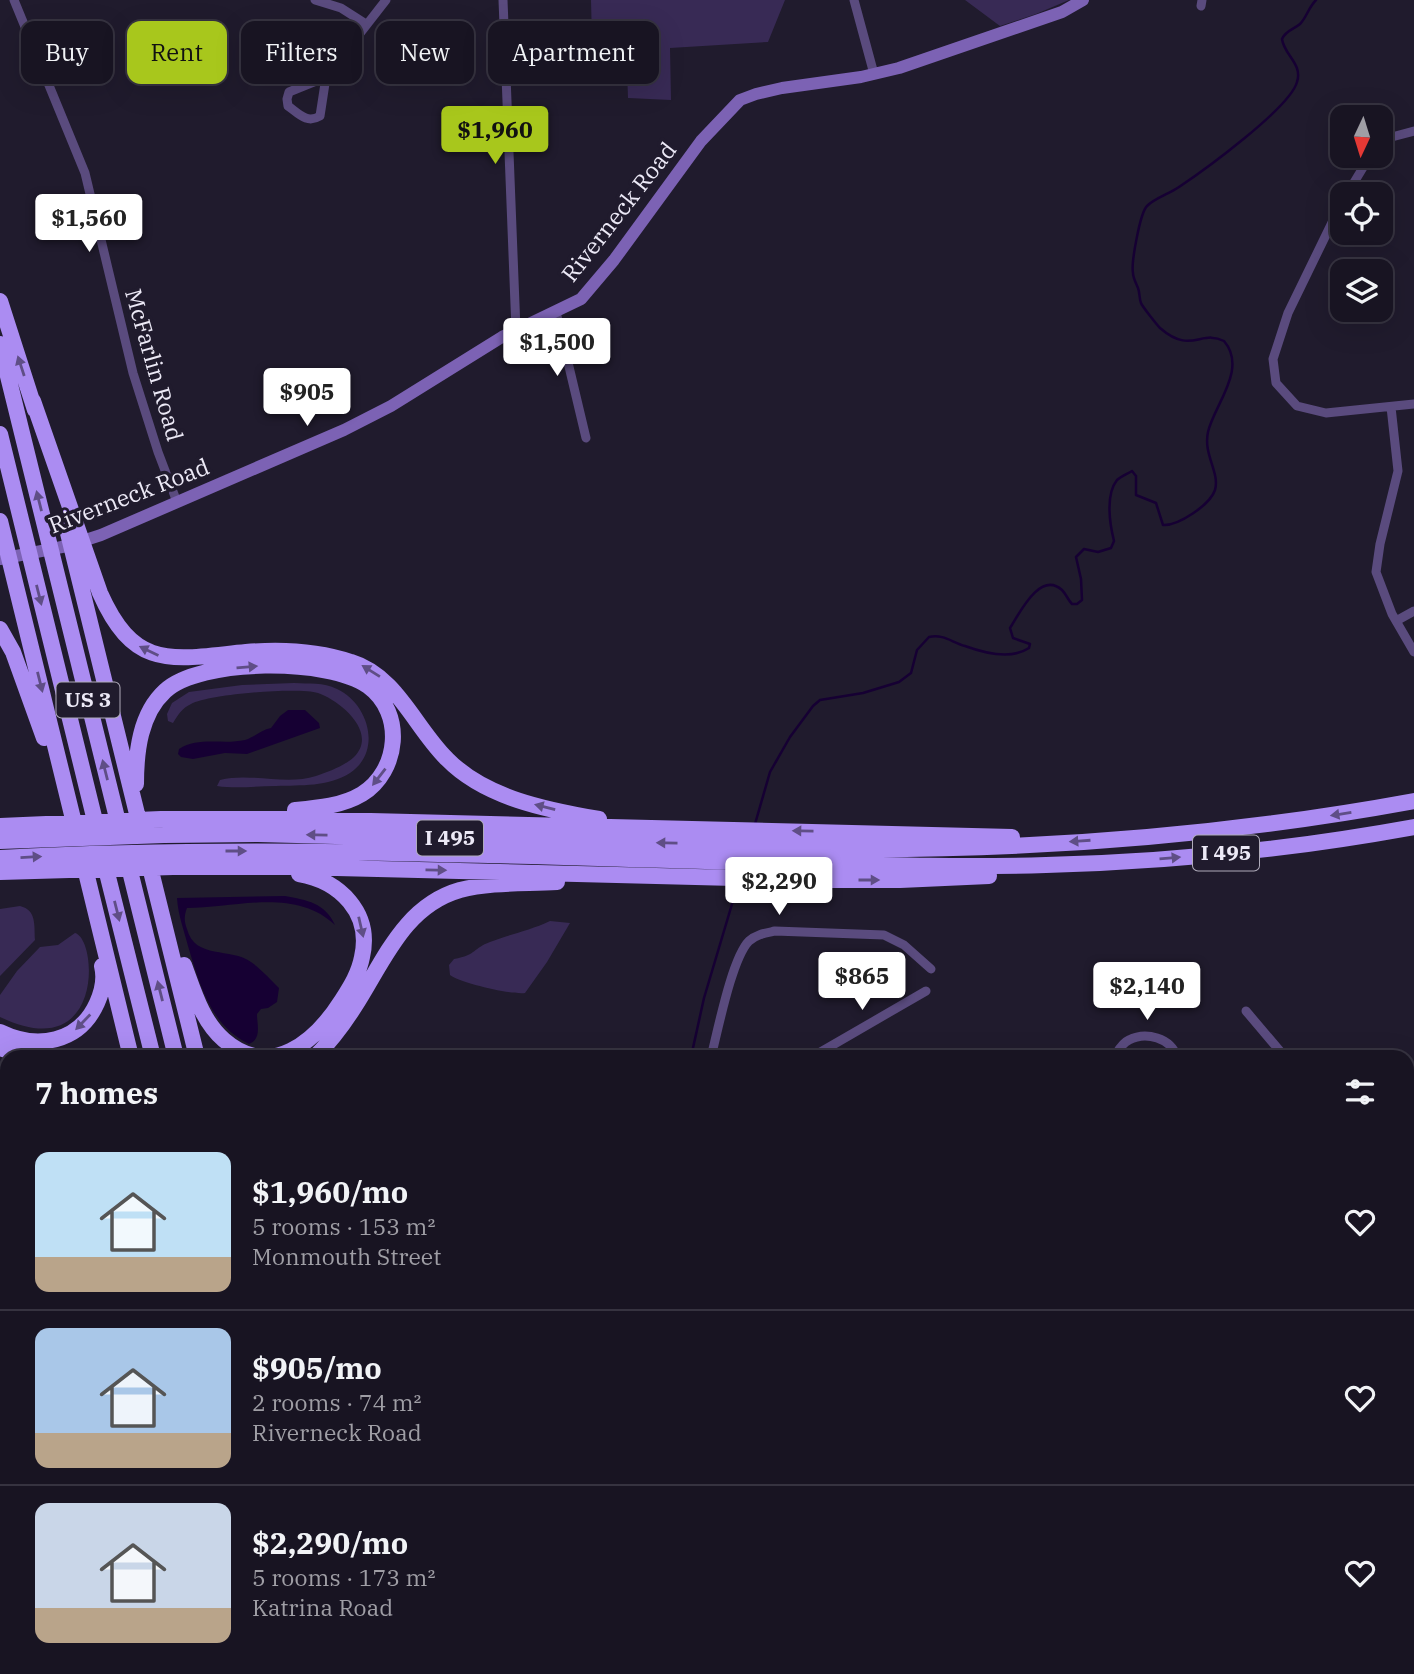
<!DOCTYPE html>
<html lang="en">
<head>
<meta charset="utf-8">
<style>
  :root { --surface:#181422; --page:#211d2a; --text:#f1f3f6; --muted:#9f9ea5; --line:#363340; --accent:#a8c71c }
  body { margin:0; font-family:"IBM Plex Serif",serif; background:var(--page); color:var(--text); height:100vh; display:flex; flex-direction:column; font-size:26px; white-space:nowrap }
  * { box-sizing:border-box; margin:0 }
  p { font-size:23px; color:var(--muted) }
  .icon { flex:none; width:38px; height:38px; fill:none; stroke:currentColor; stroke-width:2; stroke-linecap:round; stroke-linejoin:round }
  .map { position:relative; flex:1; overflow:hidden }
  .sheet { position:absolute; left:0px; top:1050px; width:1414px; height:625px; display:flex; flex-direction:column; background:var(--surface); border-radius:21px 21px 0 0; box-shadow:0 7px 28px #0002,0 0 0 2px var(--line) }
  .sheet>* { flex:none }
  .banner { position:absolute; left:21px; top:21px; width:700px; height:63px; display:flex; gap:14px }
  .needle { width:46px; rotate:184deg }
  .controls { position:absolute; left:1330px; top:105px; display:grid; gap:14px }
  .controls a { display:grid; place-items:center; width:63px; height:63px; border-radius:14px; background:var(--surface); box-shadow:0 7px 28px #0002,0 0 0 2px var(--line); font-size:35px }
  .price { position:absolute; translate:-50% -60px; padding:0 16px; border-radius:7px; background:#fff; color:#222; font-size:23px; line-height:46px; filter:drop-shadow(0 2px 4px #0008) }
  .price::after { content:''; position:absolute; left:50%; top:42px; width:21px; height:16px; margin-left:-10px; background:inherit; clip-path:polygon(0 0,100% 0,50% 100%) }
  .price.selected { background:var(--accent); color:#111 }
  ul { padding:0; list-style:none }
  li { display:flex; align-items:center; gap:21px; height:175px; padding:0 35px }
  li+li { border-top:2px solid var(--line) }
  li span { display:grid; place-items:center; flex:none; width:196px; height:140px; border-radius:14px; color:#555 }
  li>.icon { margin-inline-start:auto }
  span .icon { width:84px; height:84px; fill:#fffc; stroke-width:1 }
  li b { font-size:30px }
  h2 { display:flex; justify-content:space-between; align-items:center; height:84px; padding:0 35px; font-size:30px }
  .chip { padding:0 24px; border-radius:14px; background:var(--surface); box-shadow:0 7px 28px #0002,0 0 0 2px var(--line); font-size:24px; line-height:63px }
  .chip.selected { background:var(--accent); color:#111 }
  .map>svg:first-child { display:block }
  .green { fill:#382a55 }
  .water { fill:#160033 }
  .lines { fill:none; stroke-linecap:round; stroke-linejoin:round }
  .stream { stroke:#160033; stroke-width:2.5 }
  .street { stroke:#5a4b7e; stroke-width:9 }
  .secondary { stroke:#7c62b4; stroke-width:12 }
  .primary { stroke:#9774de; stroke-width:14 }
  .highway { stroke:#ab8cf2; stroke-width:16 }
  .oneway { fill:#5f4e86 }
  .labels { text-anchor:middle; stroke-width:7; stroke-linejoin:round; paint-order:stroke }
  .shield { fill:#201b2d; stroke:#afabba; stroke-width:2 }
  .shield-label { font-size:21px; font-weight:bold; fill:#ece9f6 }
  .street-label { font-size:23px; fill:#ece9f6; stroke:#201b2d }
</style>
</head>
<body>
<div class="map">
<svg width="1414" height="1674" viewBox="0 0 1414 1674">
  <rect width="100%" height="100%" fill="#201b2d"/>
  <path class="green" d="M591,0H785L768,42L670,48L671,100L628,98L626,40L592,41Z
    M965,0H1069L1036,14L1000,26Z
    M294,683C309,684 323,682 337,689C368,703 383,751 350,773C328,787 301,785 276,786C256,786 237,789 217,786L220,780C251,772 285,786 316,776C328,772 344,766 354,757C379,732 339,700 318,693C298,687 209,694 191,704C182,708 178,715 173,723L168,721L167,714L172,703L189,692L242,685Z
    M20,906C37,910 34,926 35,940L0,976V909Z
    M550,921L570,923L547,962L525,993C511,995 461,983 450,975L449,965L454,959C477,955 473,948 490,942C510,934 529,931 550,921Z
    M75,933C98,939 104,1067 0,1017V995L17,971L40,947L58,945Z"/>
  <path class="water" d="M288,710H305L319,723L320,728L247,754L225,753L193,759L181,757L178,754L179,749C199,736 223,745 245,740C255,737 261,730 271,728L280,716Z
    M285,896C307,900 325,903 335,925C295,887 236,908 187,908C184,916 184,921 187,929C195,960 231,947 251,962C261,969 271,980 279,988L277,1002L268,1008L261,1009L257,1014C257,1025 262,1039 249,1044C210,1025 200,985 188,946C184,930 178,915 177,898Z"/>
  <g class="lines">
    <path class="stream" d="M755,824L770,772L790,737L813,706L820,700L863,693L899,682L911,673L917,650L929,637C944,634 951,642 965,646C984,653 1011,660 1029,648L1030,644L1013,638L1010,628C1019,614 1040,570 1062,590C1066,594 1068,600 1072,604H1077L1082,600L1081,579L1076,557L1084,549L1098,552L1111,548L1114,541C1110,525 1105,495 1117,480C1121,476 1127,474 1132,471L1136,476V495L1156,503L1163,525C1178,526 1210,505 1215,490C1220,472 1203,455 1208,432C1214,405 1248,369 1224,341C1201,329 1191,355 1160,328C1157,325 1142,306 1141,303C1139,298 1140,293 1138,288C1136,283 1133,278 1133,273C1131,263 1140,213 1147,206C1155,198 1169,194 1179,187C1203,171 1290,108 1297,82C1303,64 1284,55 1282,39C1286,30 1293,30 1300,24C1307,17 1308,8 1316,0
      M691,1057L704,998L738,884
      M0,1577L7,1573"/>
    <path class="street" d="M14,0L85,173L133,373L158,452L177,502
      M315,0L341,8L366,24
      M503,0L516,330
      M854,0L874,74
      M1201,6L1202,0
      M326,77L289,92L287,99L288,106C299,114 307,124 320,116L326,77L386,0
      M1381,145L1388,138L1414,131
      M1347,194L1370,156
      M1342,202L1288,313L1273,359L1276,383L1297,406L1326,413L1414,404
      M556,312L586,438
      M1391,407L1398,471L1380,544L1376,572L1392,614L1414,652
      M1396,621L1414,611
      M1246,1011L1285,1057
      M711,1057C718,1030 732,958 749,941C757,934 766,933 775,931L884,935L904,945L931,969
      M812,1057L926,991
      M1114,1057C1118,1051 1122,1043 1129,1040C1146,1031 1171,1038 1177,1057
      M1407,1232L1414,1241
      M1407,1328L1414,1323
      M1407,1371L1414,1381
      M1407,1658L1411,1674
      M848,1668L850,1674
      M937,1668L939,1674
      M1322,1668L1325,1674
      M949,1674L967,1668"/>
    <path class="secondary" d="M0,559L67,546L101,535L344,430L391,406L502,337L581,299L614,260L701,141L740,100L756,94L782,88L861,77L899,68L1062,12L1083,0
      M1407,1449H1414"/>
    <path class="primary" d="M1407,1153L1414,1147"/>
    <path class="highway" d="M0,301L35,410
      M0,344L120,830
      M33,401L100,593C135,672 173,659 246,652C281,649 318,651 351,662C397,676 415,728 447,759C485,798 547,810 599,819
      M0,434L97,829
      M0,521L76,831
      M67,529L141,830
      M0,629L13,652L44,738
      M136,784C136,752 140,714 165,691C200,658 329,658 368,686C405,713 399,771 362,794C342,806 318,808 295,810
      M0,826L161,819H291L1012,837
      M0,841L164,835L258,834L851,849C1040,850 1229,835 1414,801
      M0,858C249,844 498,856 747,862C847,864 947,868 1046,865C1169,862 1293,849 1414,827
      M127,859L176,1057
      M148,859L197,1057
      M83,860L131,1057
      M104,861L153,1057
      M0,872L173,867H296L818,880H900L989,876
      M184,965C194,992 202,1021 224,1040C271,1081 316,1041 342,1000C351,986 359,973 362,957C372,913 340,881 299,874
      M0,1032C37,1050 79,1043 97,1003C102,992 105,978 102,966
      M0,1048L27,1057
      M315,1057C330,1042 343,1025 355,1006C384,961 404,906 460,890C491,882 525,884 557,882
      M249,1668L254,1674
      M316,1668L319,1674
      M339,1668L342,1674
      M363,1668L366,1674
      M392,1668L396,1674
      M534,1668V1674
      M549,1668V1674"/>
  </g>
  <defs><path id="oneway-solid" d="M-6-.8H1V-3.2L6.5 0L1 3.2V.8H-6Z" transform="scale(1.75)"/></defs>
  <g class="oneway">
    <use href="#oneway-solid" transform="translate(21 366) rotate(-108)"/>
    <use href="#oneway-solid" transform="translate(39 501) rotate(-104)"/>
    <use href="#oneway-solid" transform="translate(39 595) rotate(76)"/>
    <use href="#oneway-solid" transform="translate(149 651) rotate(-154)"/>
    <use href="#oneway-solid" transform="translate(247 667) rotate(-5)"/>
    <use href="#oneway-solid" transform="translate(371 671) rotate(-148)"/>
    <use href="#oneway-solid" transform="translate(40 682) rotate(76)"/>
    <use href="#oneway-solid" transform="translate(105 770) rotate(-104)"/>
    <use href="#oneway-solid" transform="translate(379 777) rotate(128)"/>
    <use href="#oneway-solid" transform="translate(545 807) rotate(-166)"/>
    <use href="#oneway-solid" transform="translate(1341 814) rotate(171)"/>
    <use href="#oneway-solid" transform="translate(803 831) rotate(-179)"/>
    <use href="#oneway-solid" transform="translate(317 835) rotate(-179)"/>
    <use href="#oneway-solid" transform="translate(1080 841) rotate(176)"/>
    <use href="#oneway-solid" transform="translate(667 843) rotate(-179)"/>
    <use href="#oneway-solid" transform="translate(236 851)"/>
    <use href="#oneway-solid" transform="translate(31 857) rotate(-3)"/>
    <use href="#oneway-solid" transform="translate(1170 858) rotate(-5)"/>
    <use href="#oneway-solid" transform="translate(436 870) rotate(1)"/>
    <use href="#oneway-solid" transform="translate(869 880)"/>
    <use href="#oneway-solid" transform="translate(117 911) rotate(76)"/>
    <use href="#oneway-solid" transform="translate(361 927) rotate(77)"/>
    <use href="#oneway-solid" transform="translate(160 991) rotate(-104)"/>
    <use href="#oneway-solid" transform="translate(83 1022) rotate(134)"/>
  </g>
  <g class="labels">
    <g class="shield">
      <rect x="56.5" y="682.5" width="63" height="35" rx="5"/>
      <rect x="417" y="820.5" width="66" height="35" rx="5"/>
      <rect x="1193" y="835.5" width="66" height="35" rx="5"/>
    </g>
    <g class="shield-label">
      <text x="88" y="707">US 3</text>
      <text x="450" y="845">I 495</text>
      <text x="1226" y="860">I 495</text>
    </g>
    <g class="street-label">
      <text transform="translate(619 212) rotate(-52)" y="8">Riverneck Road</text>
      <text transform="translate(154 365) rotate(74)" y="8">McFarlin Road</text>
      <text transform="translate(129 496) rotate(-21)" y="8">Riverneck Road</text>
    </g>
  </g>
</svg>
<div class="controls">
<a><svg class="needle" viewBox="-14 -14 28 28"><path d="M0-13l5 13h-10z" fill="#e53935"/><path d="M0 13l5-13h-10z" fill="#9f9ea5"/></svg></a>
<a><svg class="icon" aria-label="locate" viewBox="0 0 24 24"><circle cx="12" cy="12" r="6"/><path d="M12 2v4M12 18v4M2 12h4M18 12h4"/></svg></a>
<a><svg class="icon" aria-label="layers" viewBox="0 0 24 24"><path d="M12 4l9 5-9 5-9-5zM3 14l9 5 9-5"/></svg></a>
</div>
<b class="price selected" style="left:495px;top:166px">$1,960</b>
<b class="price" style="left:89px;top:254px">$1,560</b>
<b class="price" style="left:557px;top:378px">$1,500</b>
<b class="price" style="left:307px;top:428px">$905</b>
<b class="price" style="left:779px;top:917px">$2,290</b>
<b class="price" style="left:862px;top:1012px">$865</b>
<b class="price" style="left:1147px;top:1022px">$2,140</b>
<div class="banner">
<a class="chip">Buy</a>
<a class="chip selected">Rent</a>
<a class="chip">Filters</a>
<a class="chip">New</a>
<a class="chip">Apartment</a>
</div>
<section class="sheet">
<h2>7 homes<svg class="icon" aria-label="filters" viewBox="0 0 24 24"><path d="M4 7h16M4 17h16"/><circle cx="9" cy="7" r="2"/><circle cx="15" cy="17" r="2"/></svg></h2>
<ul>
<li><span style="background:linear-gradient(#bfe0f5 75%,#b9a48a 0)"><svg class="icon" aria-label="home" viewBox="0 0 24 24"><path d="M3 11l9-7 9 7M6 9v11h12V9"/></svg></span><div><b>$1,960/mo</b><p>5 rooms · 153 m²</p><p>Monmouth Street</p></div><svg class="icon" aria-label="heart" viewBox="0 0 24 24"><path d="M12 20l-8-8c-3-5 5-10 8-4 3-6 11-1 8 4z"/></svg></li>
<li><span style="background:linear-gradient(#a9c7e8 75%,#b9a48a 0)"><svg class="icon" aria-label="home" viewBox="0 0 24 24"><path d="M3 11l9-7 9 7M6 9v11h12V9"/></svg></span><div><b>$905/mo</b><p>2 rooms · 74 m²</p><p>Riverneck Road</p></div><svg class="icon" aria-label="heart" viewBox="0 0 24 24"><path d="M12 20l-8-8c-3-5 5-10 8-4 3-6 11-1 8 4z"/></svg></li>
<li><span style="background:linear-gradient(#c9d6e8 75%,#b9a48a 0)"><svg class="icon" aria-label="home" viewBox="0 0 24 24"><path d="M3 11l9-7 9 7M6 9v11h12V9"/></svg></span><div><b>$2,290/mo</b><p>5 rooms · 173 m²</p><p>Katrina Road</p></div><svg class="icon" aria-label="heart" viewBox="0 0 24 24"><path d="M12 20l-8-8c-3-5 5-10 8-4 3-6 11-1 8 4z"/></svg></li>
</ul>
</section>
</div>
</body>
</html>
